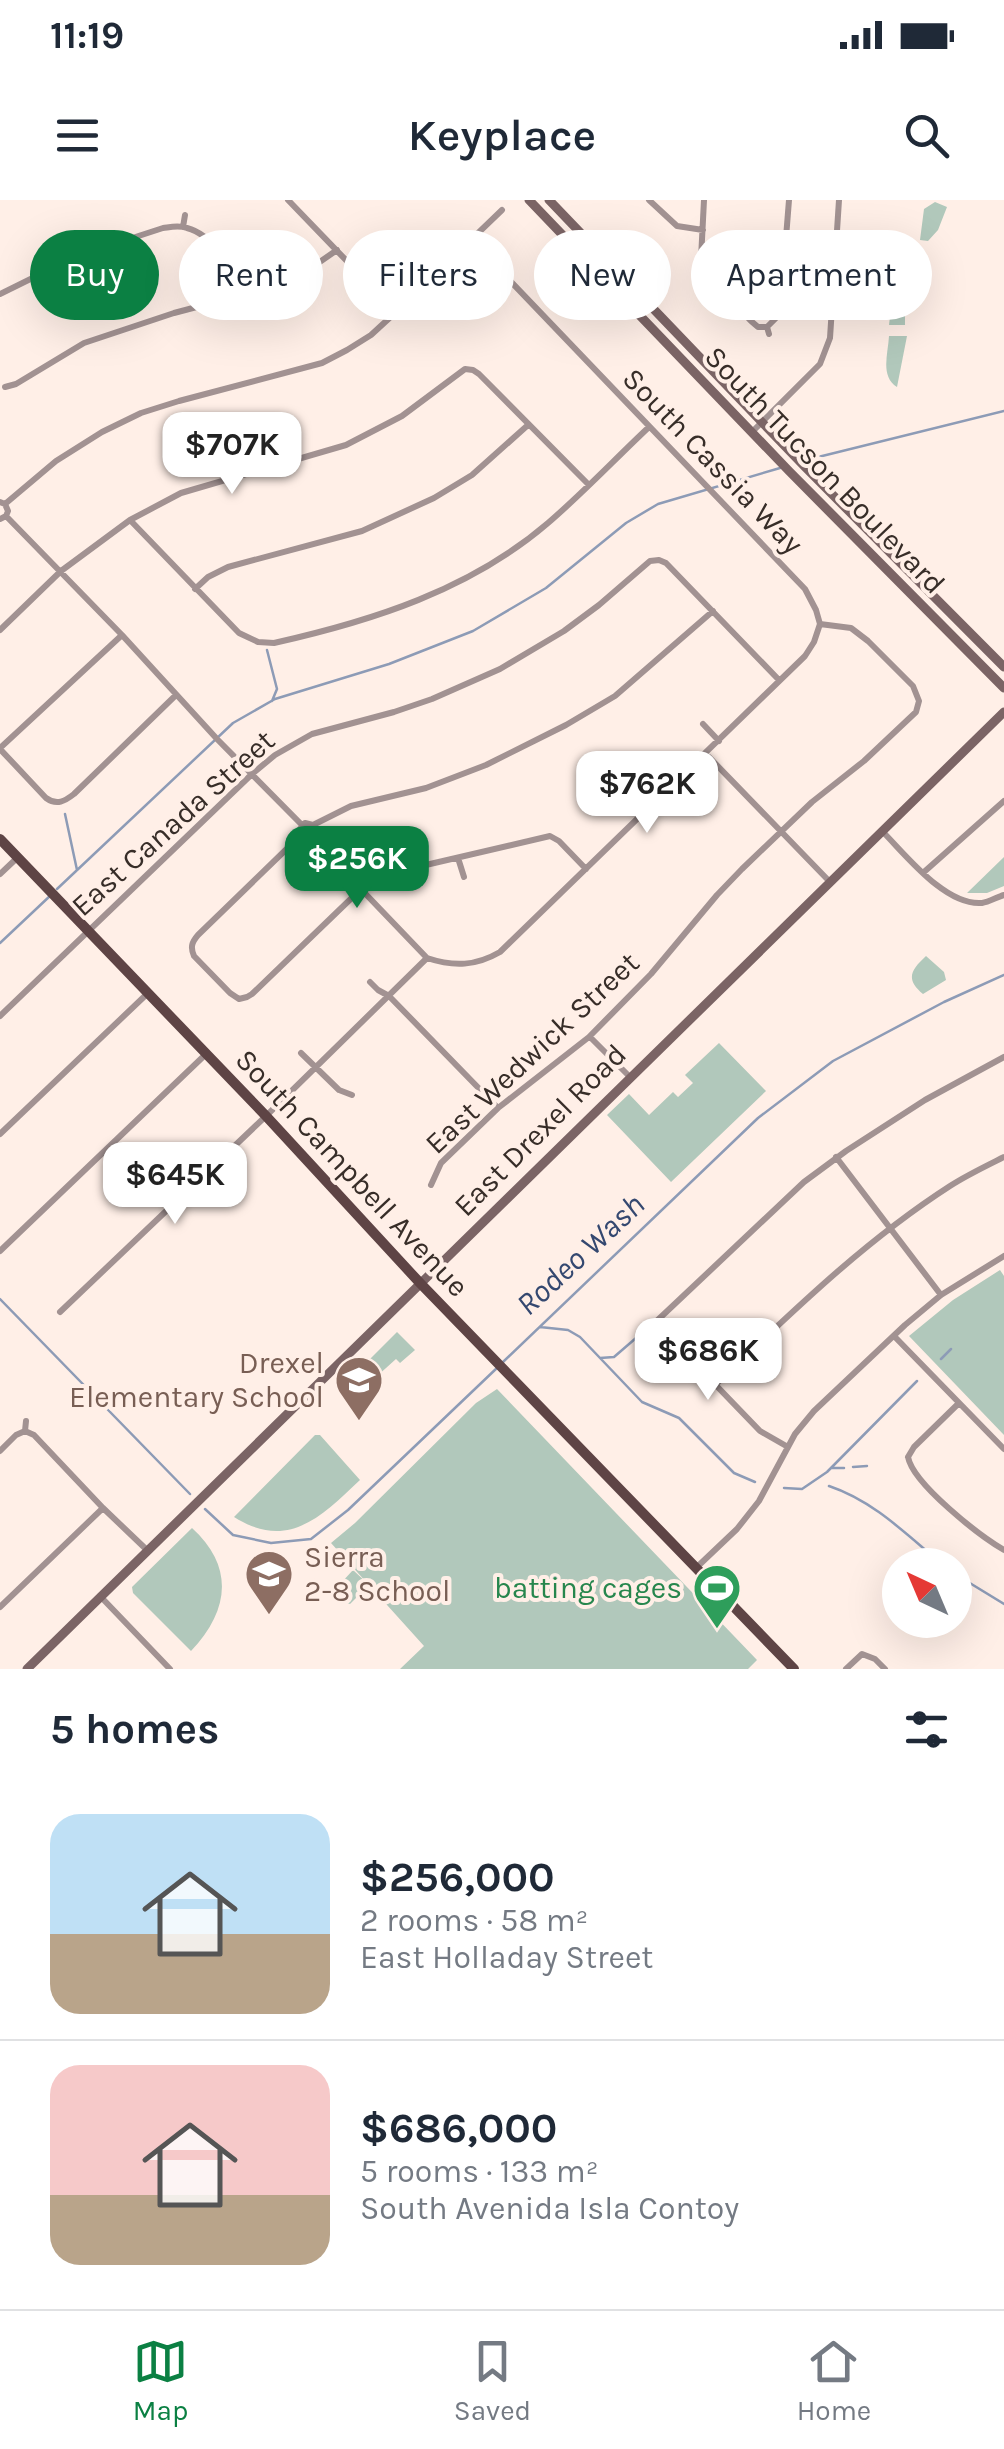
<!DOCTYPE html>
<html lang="en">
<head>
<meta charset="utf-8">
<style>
  :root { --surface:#fff; --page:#f2f2f3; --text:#1f2937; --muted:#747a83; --line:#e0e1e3; --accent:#0b8043 }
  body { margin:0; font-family:Karla,sans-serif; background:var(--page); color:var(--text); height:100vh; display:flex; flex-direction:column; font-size:38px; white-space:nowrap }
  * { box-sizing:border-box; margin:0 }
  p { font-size:32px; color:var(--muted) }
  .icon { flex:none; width:55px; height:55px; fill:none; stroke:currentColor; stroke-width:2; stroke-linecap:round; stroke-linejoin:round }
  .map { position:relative; height:1469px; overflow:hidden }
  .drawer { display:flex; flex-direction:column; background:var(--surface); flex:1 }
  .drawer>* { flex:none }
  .banner { position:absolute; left:30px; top:30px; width:945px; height:90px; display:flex; gap:20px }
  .needle { width:65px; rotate:316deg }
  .controls { position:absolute; left:882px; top:1348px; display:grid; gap:20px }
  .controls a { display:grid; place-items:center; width:90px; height:90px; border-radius:50%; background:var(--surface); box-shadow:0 10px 40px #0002; font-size:50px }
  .price { position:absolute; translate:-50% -85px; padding:0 22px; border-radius:20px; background:#fff; color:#222; font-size:32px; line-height:65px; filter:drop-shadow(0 2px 5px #0008) }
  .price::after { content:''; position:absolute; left:50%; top:60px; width:30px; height:22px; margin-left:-15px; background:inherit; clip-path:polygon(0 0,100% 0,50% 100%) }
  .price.selected { background:var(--accent); color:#fff }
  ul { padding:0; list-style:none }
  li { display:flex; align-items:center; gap:30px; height:250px; padding:0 50px }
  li+li { border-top:2px solid var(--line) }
  li span { display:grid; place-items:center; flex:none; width:280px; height:200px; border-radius:30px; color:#555 }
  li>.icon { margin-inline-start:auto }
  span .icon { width:120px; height:120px; fill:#fffc; stroke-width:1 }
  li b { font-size:42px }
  h2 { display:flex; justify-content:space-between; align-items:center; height:120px; padding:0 50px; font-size:42px }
  .pill { padding:0 35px; border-radius:45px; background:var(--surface); box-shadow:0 10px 40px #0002; font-size:35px; line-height:90px }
  .pill.selected { background:var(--accent); color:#fff }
  .status { display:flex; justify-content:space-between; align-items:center; height:70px; padding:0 50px; background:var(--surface); direction:ltr }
  .status svg { height:28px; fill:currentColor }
  header { display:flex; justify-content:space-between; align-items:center; height:130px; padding:0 50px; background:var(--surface); font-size:45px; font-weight:600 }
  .tab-bar { display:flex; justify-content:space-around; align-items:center; height:140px; border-top:2px solid var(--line); background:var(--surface); font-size:28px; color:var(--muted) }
  .tab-bar a { display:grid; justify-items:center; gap:5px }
  .tab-bar .selected { color:var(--accent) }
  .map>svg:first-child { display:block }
  .green { fill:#b1c8bb }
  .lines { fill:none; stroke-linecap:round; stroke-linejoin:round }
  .stream { stroke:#8d9bb6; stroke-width:2.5 }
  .street { stroke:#a29292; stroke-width:6 }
  .secondary { stroke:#7b6465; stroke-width:9 }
  .primary { stroke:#5e4445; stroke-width:10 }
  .labels { text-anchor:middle; stroke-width:8; stroke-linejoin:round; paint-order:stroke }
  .street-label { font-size:30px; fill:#372d28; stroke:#ffefe7 }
  .education-label { font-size:30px; fill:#785e54; stroke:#ffefe7; text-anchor:end }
  .leisure-label { font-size:30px; fill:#27864d; stroke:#ffefe7; text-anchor:end }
  .water-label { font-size:32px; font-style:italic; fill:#344870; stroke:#ffefe7 }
</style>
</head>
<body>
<div class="status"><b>11:19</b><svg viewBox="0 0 49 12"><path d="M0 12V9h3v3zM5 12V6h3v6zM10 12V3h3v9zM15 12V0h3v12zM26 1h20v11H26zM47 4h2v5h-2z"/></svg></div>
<header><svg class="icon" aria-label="menu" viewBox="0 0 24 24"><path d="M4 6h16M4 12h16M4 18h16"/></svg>Keyplace<svg class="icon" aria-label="search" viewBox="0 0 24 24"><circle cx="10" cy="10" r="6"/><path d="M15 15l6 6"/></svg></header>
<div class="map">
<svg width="1004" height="1469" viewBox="0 0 1004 1469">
  <rect width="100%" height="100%" fill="#ffefe7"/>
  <path class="green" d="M935,2L947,7L938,30L928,41L920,40L924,9Z
    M902,73L907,75L905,109L893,110L905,111V125H889L894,81Z
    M889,136H907L897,187C880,176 888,154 889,136Z
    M1004,657V686L987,693H967Z
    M926,756L944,772L946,780L923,794C905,779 911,770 926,756Z
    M719,843L766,891L671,982L607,915L629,894L649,915L673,892L678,897L693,883L685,875Z
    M1000,1070L1004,1076V1235L909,1136L953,1100Z
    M397,1132L415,1150L400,1163L396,1159L366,1186L355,1174Z
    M497,1189L757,1460L748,1469H400L424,1446L369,1385L350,1404L329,1396L353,1370L367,1383L331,1343L355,1323L476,1203Z
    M315,1235H320L360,1280C321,1317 288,1351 234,1317Z
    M192,1328C235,1367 229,1411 191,1451L133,1393L132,1387Z"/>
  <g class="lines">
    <path class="stream" d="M802,261L1004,211
      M267,450L277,489L272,501
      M65,614L77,670
      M57,689L233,523L275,499L389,464L473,431L546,388L626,323L658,304L780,268
      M0,743L51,695
      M0,1099L190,1294
      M540,1127L568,1130L580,1137L642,1202L679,1218L734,1273L755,1282
      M600,1158L614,1157L636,1138
      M941,1159L951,1149
      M503,1162L758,918L833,861L944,802L1004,775
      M853,1267L867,1266
      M831,1268H844
      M829,1286C874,1301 907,1335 943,1365
      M784,1288L802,1289L827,1272L917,1181
      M205,1309L233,1335L271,1343L311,1339L348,1310L498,1167
      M955,1374L1004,1404"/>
    <path class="street" d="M288,0L396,112
      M649,0L677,26L703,30
      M704,0L701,59L710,78L751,121L758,127H767
      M183,27L185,15
      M783,77L833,84
      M0,94L77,56L163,28C171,27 179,25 187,28C211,34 240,72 246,95
      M769,134L767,127L777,117L781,101L789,0
      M5,187L16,184L84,143L174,113L273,87L298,77L337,50
      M751,233L820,164L830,138L839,0
      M0,302L5,304L8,311L6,316L0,319
      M5,304L56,261L102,232L141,213L179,201L322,163L347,150L371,135L396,112L502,10
      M6,316L122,435L217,539L302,625
      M130,320L239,433L258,442L274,443C372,421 470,390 548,323C583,293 615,259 649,227
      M195,389L208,377L228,367L362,331L434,298L472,275L528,225
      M0,430L61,371L130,320L181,293L346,245L402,216L465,169L473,170L479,174L588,284
      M703,524L719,541
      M0,548L122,435
      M0,549L46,598C57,606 65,601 74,594L176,495
      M706,554L830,682
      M625,583L650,608
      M313,625L316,630L313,638L308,640L301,637L300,629L305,623L313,625L351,606L426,588L486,565L566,525L615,496L713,411
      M882,631C906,655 945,706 982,703C989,702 997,697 1004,695
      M300,636L198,735C192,742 190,747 194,756L230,793L239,799L247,797L252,794L361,689L400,671L550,636L559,641L586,669
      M312,638L427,758C454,767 476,766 500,752L805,456L814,442L820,424
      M458,658L464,677
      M924,672L1004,601
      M0,674L17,658
      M370,782L378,790L389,796L498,908
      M0,816L252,574L275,555L312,534L394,512L432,499L500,469L564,431L599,405L650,361L659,360L666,363L779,480
      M590,837L630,877
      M301,853L339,890L352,895
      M0,934L148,793
      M836,957L941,1095
      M431,985L441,963L498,908L589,837L651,774L717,695L742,669L812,602L864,561L916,512L919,501L913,486L868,441L851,428L820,424L816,410L805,389L471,40
      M0,1051L206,854
      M60,1112L266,916L427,758
      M655,1122L760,1231L788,1247
      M645,1132L804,982L846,951L925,900L1004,857
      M894,1136L1004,1249
      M715,1185C790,1114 863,1042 950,986C967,975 986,966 1004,957
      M25,1231L34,1235L103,1308L148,1351
      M25,1231L26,1221
      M0,1251L16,1235L25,1231
      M908,1257C913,1284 980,1336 1004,1350
      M908,1257L914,1247L958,1204
      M697,1367L737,1329L759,1301L795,1234L814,1211L905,1125L941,1095L1004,1056
      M100,1396L170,1469
      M0,1407L103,1308
      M846,1469L862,1454L875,1459L885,1469"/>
    <path class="secondary" d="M529,0L789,271L1004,488
      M549,0L805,267L1004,467
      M27,1469L1004,512"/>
    <path class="primary" d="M0,639L266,916L420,1083L794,1469"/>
  </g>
  <defs>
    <g id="school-pin" transform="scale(2.5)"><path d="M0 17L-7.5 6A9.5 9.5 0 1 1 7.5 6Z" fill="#8d6e63" stroke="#ffefe7"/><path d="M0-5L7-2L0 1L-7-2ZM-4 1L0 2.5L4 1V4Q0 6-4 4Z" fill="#fff"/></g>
    <g id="stadium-pin" transform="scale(2.5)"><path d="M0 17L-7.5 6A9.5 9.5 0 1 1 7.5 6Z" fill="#2e9e5b" stroke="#ffefe7"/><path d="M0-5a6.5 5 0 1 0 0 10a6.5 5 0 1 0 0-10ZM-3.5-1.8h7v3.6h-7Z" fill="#fff"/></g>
  </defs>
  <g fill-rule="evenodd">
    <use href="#school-pin" x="359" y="1180"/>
    <use href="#school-pin" x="269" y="1374"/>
    <use href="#stadium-pin" x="717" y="1388"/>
  </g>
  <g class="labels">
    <g class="street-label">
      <text transform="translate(713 261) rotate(46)" y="10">South Cassia Way</text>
      <text transform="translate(825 270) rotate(46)" y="10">South Tucson Boulevard</text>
      <text transform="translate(173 623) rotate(-42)" y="10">East Canada Street</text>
      <text transform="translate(532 853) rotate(-43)" y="10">East Wedwick Street</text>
      <text transform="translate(540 930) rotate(-45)" y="10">East Drexel Road</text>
      <text transform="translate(352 973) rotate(47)" y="10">South Campbell Avenue</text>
    </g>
    <g class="education-label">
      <text x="324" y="1173">Drexel<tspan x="324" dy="34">Elementary School</tspan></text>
      <text x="304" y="1367" text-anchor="start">Sierra<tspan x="304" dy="34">2-8 School</tspan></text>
    </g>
    <g class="leisure-label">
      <text x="682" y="1398">batting cages</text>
    </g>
    <g class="water-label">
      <text transform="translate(580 1054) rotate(-43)" y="11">Rodeo Wash</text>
    </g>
  </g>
</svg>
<div class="controls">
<a><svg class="needle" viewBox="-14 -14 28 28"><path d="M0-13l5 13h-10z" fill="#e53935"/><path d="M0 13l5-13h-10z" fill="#747a83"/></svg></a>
</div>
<b class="price" style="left:232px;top:297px">$707K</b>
<b class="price" style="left:647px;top:636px">$762K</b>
<b class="price selected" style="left:357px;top:711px">$256K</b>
<b class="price" style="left:175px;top:1027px">$645K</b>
<b class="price" style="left:708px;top:1203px">$686K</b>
<div class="banner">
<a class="pill selected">Buy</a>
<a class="pill">Rent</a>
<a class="pill">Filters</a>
<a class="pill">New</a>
<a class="pill">Apartment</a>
</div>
</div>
<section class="drawer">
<h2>5 homes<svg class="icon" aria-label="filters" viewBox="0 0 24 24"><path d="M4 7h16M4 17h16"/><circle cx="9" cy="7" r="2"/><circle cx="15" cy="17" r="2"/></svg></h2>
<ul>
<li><span style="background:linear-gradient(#bfe0f5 60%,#b9a48a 0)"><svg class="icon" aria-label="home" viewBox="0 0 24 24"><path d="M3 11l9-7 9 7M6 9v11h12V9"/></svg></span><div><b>$256,000</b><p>2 rooms · 58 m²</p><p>East Holladay Street</p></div></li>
<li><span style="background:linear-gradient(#f6c9c9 65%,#b9a48a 0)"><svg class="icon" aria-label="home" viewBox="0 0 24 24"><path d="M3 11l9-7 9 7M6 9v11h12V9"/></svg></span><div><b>$686,000</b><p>5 rooms · 133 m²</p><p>South Avenida Isla Contoy</p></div></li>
</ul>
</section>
<nav class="tab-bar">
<a class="selected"><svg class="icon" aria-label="map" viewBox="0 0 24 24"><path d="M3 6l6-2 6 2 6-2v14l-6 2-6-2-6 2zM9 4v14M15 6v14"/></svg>Map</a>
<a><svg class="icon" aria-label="saved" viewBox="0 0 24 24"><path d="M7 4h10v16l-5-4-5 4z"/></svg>Saved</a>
<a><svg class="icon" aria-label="home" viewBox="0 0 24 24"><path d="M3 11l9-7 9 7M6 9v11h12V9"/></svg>Home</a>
</nav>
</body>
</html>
